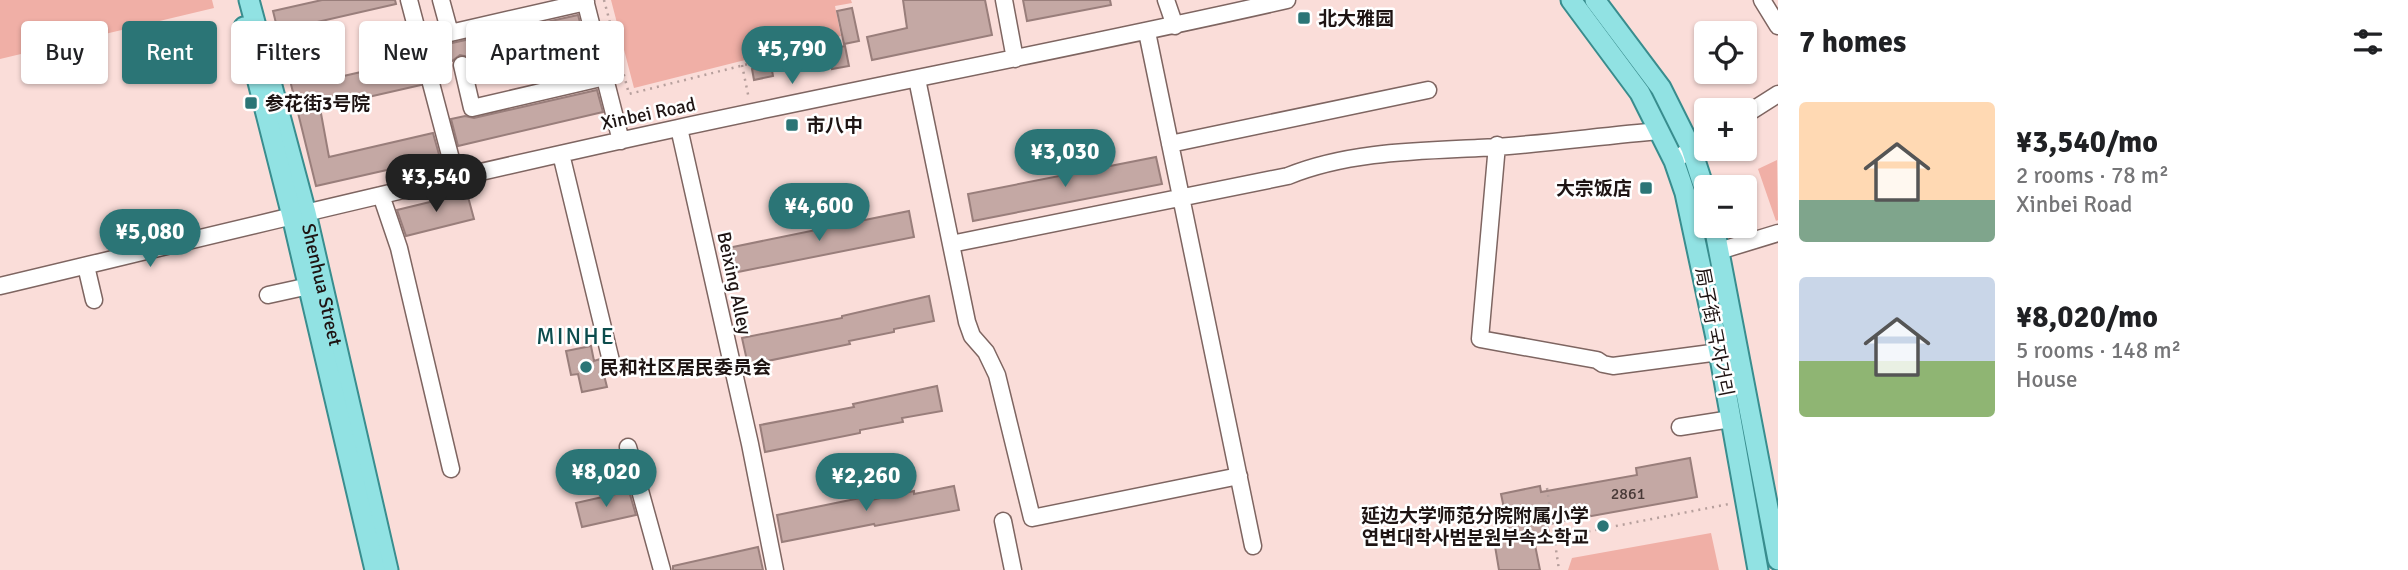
<!DOCTYPE html>
<html lang="en">
<head>
<meta charset="utf-8">
<style>
  :root { --surface:#fff; --page:#f2f2f2; --text:#202124; --muted:#757577; --accent:#2b7576 }
  body { margin:0; font-family:Signika,"Noto Sans SC","Noto Sans KR",sans-serif; background:var(--page); color:var(--text); height:100vh; display:flex; flex-direction:column; font-size:26px; white-space:nowrap }
  * { box-sizing:border-box; margin:0 }
  p { font-size:23px; color:var(--muted) }
  .icon { flex:none; width:38px; height:38px; fill:none; stroke:currentColor; stroke-width:2; stroke-linecap:round; stroke-linejoin:round }
  .map { position:relative; flex:1; overflow:hidden }
  .sheet { display:flex; flex-direction:column; background:var(--surface); width:630px }
  .sheet>* { flex:none }
  .top-card { position:absolute; left:21px; top:21px; width:665px; height:63px; display:flex; gap:14px }
  .buttons { position:absolute; left:1694px; top:21px; display:grid; gap:14px }
  .buttons a { display:grid; place-items:center; width:63px; height:63px; border-radius:7px; background:var(--surface); box-shadow:0 2px 5px #0004; font-size:35px }
  .price { position:absolute; translate:-50% -60px; padding:0 16px; border-radius:24px; background:var(--accent); color:#fff; font-size:23px; line-height:46px; filter:drop-shadow(0 2px 4px #0008) }
  .price::after { content:''; position:absolute; left:50%; top:42px; width:21px; height:16px; margin-left:-10px; background:inherit; clip-path:polygon(0 0,100% 0,50% 100%) }
  .price.on { background:#222; color:#fff }
  ul { padding:0; list-style:none }
  li { display:flex; align-items:center; gap:21px; height:175px; padding:0 21px }
  li span { display:grid; place-items:center; flex:none; width:196px; height:140px; border-radius:7px; color:#555 }
  li>.icon { margin-inline-start:auto }
  span .icon { width:84px; height:84px; fill:#fffc; stroke-width:1 }
  li b { font-size:30px }
  h2 { display:flex; justify-content:space-between; align-items:center; height:84px; padding:0 21px; font-size:30px }
  .pill { padding:0 24px; border-radius:7px; background:var(--surface); box-shadow:0 2px 5px #0004; font-size:24px; line-height:63px }
  .pill.on { background:var(--accent); color:#fff }
  main { display:flex; flex:1; min-height:0 }
  .map>svg:first-child { display:block }
  .green { fill:#f0afa6 }
  .building { fill:#c4a8a4; stroke:#997e7b; stroke-width:2 }
  .lines { fill:none; stroke-linecap:round; stroke-linejoin:round }
  .minor-casing { stroke:#7e6561; stroke-width:19 }
  .major-casing { stroke:#398d8e; stroke-width:23 }
  .path { stroke:#b69f9c; stroke-width:2.5; stroke-dasharray:2 5; stroke-linecap:butt }
  .minor { stroke:#fff; stroke-width:16 }
  .major { stroke:#91e2e3; stroke-width:19 }
  .poi-dot { fill:#2b7576; stroke:#fff; stroke-width:2.5 }
  .labels { text-anchor:middle; stroke-width:5; stroke-linejoin:round; paint-order:stroke }
  .number-label { font-size:16px; fill:#483937 }
  .poi-label { font-size:19px; font-weight:bold; fill:#1e1413; stroke:#fff; text-anchor:start }
  .street-label { font-size:19px; fill:#1e1413; stroke:#fff }
  .quarter-label { font-size:23px; letter-spacing:2px; fill:#0c4c4d; stroke:#fff }
</style>
</head>
<body>
<main>
<div class="map">
<svg width="1778" height="570" viewBox="0 0 1778 570">
  <rect width="100%" height="100%" fill="#faddd9"/>
  <path class="green" d="M0,0H212L214,8L0,59Z
    M611,0H851L852,3L835,6L841,36L634,88Z
    M1777,160L1778,220L1776,221L1758,169Z
    M1711,533L1719,570H1568L1572,558Z"/>
  <path class="building" d="M322,0H395L396,4L304,25L317,82L414,60L421,85L320,108L329,157L433,133L440,158L316,186L273,11Z
    M903,0H985L992,35L872,60L867,37L907,28Z
    M1023,0H1110L1111,5L1027,21Z
    M852,8L859,41L844,44L837,11Z
    M578,15L583,33L469,57L460,55L452,61L437,64L432,40L441,38L446,43H452Z
    M845,46L849,66L832,69L828,50Z
    M771,65L773,76L754,80L752,69Z
    M597,90L603,112L458,146L451,119L465,116L474,118Z
    M1156,157L1162,184L973,221L968,194Z
    M467,193L474,219L406,236L397,210Z
    M909,211L914,237L728,274L723,249Z
    M929,296L934,321L894,329V332L849,341L850,344L748,365L742,338L842,318V316Z
    M591,346L594,361L600,359L607,387L582,392L578,374L571,375L566,351Z
    M937,386L942,411L902,418L903,422L860,430V433L765,452L760,425L854,407L853,404Z
    M1690,458L1697,497L1547,524L1550,537L1534,540L1540,570H1499L1494,540L1510,537L1501,494L1540,486L1541,492L1637,475L1636,468Z
    M954,486L959,510L875,526L874,524L782,542L777,515L870,496L871,500L914,491V494Z
    M629,491L636,515L582,527L576,503Z
    M758,547L763,570H673V566Z"/>
  <g class="lines">
    <g class="minor-casing">
      <path id="minor" d="M409,0L456,178
        M441,0L450,33L586,2
        M585,0L621,141
        M1004,0L1015,59
        M1166,0L1175,26
        M1762,0L1778,26
        M1147,32L1253,546
        M462,65L472,108L605,77
        M917,79L967,322L972,336L986,352L997,375L1032,518L1239,476
        M1745,115L1778,94
        M679,128L750,444L775,570
        M1170,144L1428,90
        M1497,145L1480,339L1597,360L1603,364L1613,366L1719,352
        M561,154L612,365
        M1674,161L1706,138
        M381,195L399,248L451,469
        M951,244L1288,176C1347,152 1415,151 1478,148C1538,145 1599,136 1660,131
        M1719,251L1778,233
        M86,266L94,300
        M0,286C226,232 451,177 678,128C881,84 1085,46 1287,0
        M268,295L309,286
        M1680,427L1731,419
        M628,447L662,570
        M1003,521L1013,570"/>
    </g>
    <g class="major-casing">
      <g id="major">
        <path id="s1" d="M249,0L306,213L388,570"/>
        <path d="M1571,0L1640,93L1674,161L1685,193L1719,352L1758,570"/>
        <path d="M1595,0L1661,88L1691,148L1706,194"/>
        <path d="M244,27L292,216L375,570"/>
        <path d="M1714,226L1778,560"/>
      </g>
    </g>
    <path class="path" d="M604,0L629,94L816,47
      M742,65L749,99
      M1547,488L1559,570
      M1554,538L1729,504"/>
    <use href="#minor" class="minor"/>
    <use href="#major" class="major"/>
  </g>
  <g class="poi-dot">
    <rect x="1297" y="11" width="14" height="14" rx="3.5"/>
    <rect x="244" y="96" width="14" height="14" rx="3.5"/>
    <rect x="785" y="118" width="14" height="14" rx="3.5"/>
    <rect x="1639" y="181" width="14" height="14" rx="3.5"/>
    <circle cx="586" cy="367" r="7"/>
    <circle cx="1603" cy="526" r="7"/>
  </g>
  <g class="labels">
    <g class="number-label">
      <text x="1628" y="499">2861</text>
    </g>
    <g class="poi-label">
      <text x="1318" y="25">北大雅园</text>
      <text x="265" y="110">参花街3号院</text>
      <text x="806" y="132">市八中</text>
      <text x="1632" y="195" text-anchor="end">大宗饭店</text>
      <text x="600" y="374">民和社区居民委员会</text>
      <text x="1589" y="522" text-anchor="end">延边大学师范分院附属小学<tspan x="1589" dy="22">연변대학사범분원부속소학교</tspan></text>
    </g>
    <g class="street-label">
      <text transform="translate(648 113) rotate(-12)" y="7">Xinbei Road</text>
      <text transform="translate(735 283) rotate(78)" y="7">Beixing Alley</text>
      <text dy="7" stroke="none"><textPath href="#s1" startOffset="294">Shenhua Street</textPath></text>
      <text transform="translate(1715 332) rotate(79)" y="7">局子街 국자거리</text>
    </g>
    <g class="quarter-label">
      <text x="576" y="344">MINHE</text>
    </g>
  </g>
</svg>
<div class="buttons">
<a><svg class="icon" aria-label="locate" viewBox="0 0 24 24"><circle cx="12" cy="12" r="6"/><path d="M12 2v4M12 18v4M2 12h4M18 12h4"/></svg></a>
<a>+</a>
<a>−</a>
</div>
<b class="price" style="left:792px;top:86px">¥5,790</b>
<b class="price" style="left:1065px;top:189px">¥3,030</b>
<b class="price on" style="left:436px;top:214px">¥3,540</b>
<b class="price" style="left:819px;top:243px">¥4,600</b>
<b class="price" style="left:150px;top:269px">¥5,080</b>
<b class="price" style="left:606px;top:509px">¥8,020</b>
<b class="price" style="left:866px;top:513px">¥2,260</b>
<div class="top-card">
<a class="pill">Buy</a>
<a class="pill on">Rent</a>
<a class="pill">Filters</a>
<a class="pill">New</a>
<a class="pill">Apartment</a>
</div>
</div>
<section class="sheet">
<h2>7 homes<svg class="icon" aria-label="filters" viewBox="0 0 24 24"><path d="M4 7h16M4 17h16"/><circle cx="9" cy="7" r="2"/><circle cx="15" cy="17" r="2"/></svg></h2>
<ul>
<li><span style="background:linear-gradient(#ffd9b3 70%,#7fa58c 0)"><svg class="icon" aria-label="home" viewBox="0 0 24 24"><path d="M3 11l9-7 9 7M6 9v11h12V9"/></svg></span><div><b>¥3,540/mo</b><p>2 rooms · 78 m²</p><p>Xinbei Road</p></div></li>
<li><span style="background:linear-gradient(#c9d6e8 60%,#8fb573 0)"><svg class="icon" aria-label="home" viewBox="0 0 24 24"><path d="M3 11l9-7 9 7M6 9v11h12V9"/></svg></span><div><b>¥8,020/mo</b><p>5 rooms · 148 m²</p><p>House</p></div></li>
</ul>
</section>
</main>
</body>
</html>
